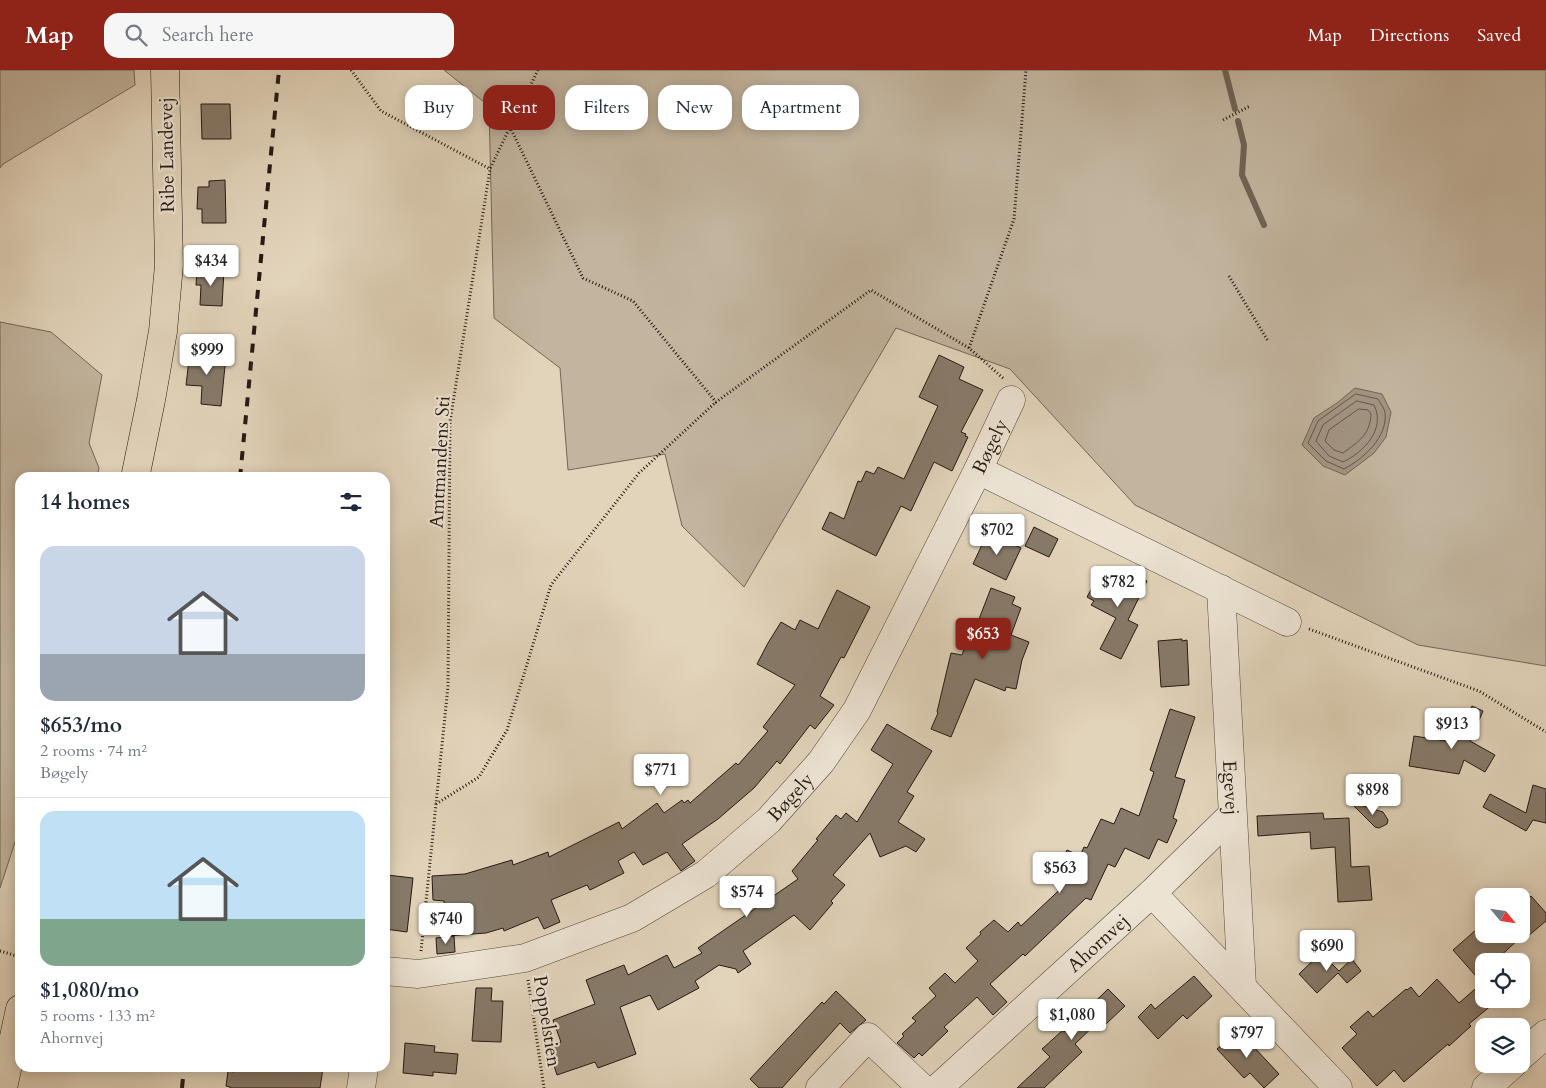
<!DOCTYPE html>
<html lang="en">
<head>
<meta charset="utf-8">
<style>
  :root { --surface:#fff; --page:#f6f6f7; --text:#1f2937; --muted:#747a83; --line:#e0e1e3; --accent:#8f2418 }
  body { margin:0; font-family:Cardo,serif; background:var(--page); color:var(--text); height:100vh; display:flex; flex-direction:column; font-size:19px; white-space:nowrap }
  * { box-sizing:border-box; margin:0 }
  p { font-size:16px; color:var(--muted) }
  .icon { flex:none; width:28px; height:28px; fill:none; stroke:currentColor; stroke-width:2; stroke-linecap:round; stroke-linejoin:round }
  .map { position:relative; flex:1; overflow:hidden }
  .details { position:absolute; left:15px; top:402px; width:375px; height:600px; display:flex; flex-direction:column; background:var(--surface); border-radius:15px; box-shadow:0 2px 12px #0003 }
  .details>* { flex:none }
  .top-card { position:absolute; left:405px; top:15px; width:475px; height:45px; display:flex; gap:10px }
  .needle { width:32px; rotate:119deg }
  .tools { position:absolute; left:1475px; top:818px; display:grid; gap:10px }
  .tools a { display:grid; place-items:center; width:55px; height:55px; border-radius:10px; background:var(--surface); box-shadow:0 2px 12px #0003; font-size:25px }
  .price { position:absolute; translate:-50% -42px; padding:0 11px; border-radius:5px; background:#fff; color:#222; font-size:16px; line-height:32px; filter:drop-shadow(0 1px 2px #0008) }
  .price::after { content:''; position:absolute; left:50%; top:30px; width:15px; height:11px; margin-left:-8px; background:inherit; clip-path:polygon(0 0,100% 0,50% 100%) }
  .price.selected { background:var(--accent); color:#fff }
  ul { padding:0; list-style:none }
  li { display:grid; align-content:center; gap:10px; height:265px; padding:0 25px }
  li+li { border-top:1px solid var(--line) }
  li span { display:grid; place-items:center; height:155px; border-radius:15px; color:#555 }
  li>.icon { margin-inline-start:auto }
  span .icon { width:90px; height:90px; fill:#fffc; stroke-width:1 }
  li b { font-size:21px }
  h2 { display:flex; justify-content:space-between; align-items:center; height:60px; padding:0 25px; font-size:21px }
  .chip { padding:0 18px; border-radius:15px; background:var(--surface); box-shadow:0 2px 12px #0003; font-size:18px; line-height:45px }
  .chip.selected { background:var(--accent); color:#fff }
  header { display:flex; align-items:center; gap:30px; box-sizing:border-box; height:70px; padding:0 25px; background:var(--accent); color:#fff }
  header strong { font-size:24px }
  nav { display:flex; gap:28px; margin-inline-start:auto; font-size:18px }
  .search { width:350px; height:45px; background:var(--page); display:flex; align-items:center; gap:12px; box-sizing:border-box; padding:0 18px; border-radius:15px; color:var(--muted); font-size:19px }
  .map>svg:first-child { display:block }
  .green { fill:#c2b49e; stroke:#746658 }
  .water { fill:#a29482; stroke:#706355 }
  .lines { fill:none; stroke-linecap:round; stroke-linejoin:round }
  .shore { stroke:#64564a; stroke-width:1 }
  .stream { stroke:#706355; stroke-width:6 }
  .building { fill:#877a6a; stroke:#251912 }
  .minor-casing { stroke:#54483c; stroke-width:29 }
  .major-casing { stroke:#251912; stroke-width:29 }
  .path { stroke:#251912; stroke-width:3; stroke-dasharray:1 2.5; stroke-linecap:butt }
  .minor { stroke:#ece3d3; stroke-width:28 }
  .major { stroke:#e2d4bb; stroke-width:28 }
  .rail { stroke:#251912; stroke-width:4; stroke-dasharray:9 9; stroke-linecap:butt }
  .labels { text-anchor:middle; stroke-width:4.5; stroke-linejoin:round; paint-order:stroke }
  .street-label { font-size:19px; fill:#251912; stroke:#ece3d3 }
</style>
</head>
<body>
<header>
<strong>Map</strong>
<div class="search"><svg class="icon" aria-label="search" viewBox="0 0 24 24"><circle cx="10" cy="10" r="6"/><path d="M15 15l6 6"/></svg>Search here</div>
<nav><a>Map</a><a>Directions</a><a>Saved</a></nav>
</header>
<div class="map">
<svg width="1546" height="1018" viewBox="0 0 1546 1018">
  <rect width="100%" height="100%" fill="#e2d4bb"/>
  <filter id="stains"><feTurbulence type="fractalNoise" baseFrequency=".004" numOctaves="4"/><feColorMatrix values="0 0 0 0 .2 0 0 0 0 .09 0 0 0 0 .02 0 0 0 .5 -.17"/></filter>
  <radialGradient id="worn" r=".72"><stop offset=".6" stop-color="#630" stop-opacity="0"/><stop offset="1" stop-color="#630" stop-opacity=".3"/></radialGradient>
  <path class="green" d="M0,0H134L135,15L3,94L0,98Z
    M444,0H1546V596L1418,575L1135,435L1010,299L896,258L744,517L682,456L665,384L568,400L560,298L494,248L489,36Z
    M0,252L51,262L102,305L89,373L99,398L97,407L20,408V757L0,818Z"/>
  <path class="water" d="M1355,318L1382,324L1391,342L1386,367L1374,383L1345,405L1323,396L1302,375L1314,348L1337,333Z"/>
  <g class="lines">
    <path class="shore" d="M1356,324L1378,329C1380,333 1385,339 1385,343C1388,367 1363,389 1344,399L1326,391L1308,373L1318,351Z
      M1357,331L1374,335C1386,359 1364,382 1343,392L1329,386L1316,371L1323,355Z
      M1359,339L1368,340L1371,344C1370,365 1359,371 1343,383L1334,380L1325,371L1329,360Z"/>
    <path class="stream" d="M1225,0L1235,39
      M1238,51L1244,75L1242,105L1264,155"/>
  </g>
  <path class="building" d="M201,34H230L231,69H202Z
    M225,110L226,153H202V139H197L198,117H209V111Z
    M197,199L224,200L222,236L200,235L201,215H196Z
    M190,282L226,286L221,336L201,334L202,316L186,315Z
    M939,285L964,297L959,309L983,320L961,362L966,364L965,366L968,367L952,401L934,392L911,441L901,436L876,486L822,459L830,442L844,449L858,411L861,412L866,401L874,404L878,397L904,409L938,336L919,327Z
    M1034,457L1058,469L1049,487L1025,476Z
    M988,462L1021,478L1006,510L973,494Z
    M1101,501L1123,512L1129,502L1147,511L1128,550L1138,555L1121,589L1100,579L1116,548L1091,535L1094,531L1087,527Z
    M991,518L1015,527L1012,534L1021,538L1011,565L1029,572L1022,590L1016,619L1006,617L1005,621L975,609L951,667L931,659L938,643L937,642L951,583L962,585L966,574L969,575Z
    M837,520L870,537L844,588L841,587L820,626L834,635L815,659L810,655L780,694L777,691L754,718L718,749L682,774L695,791L681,801L667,782L643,795L634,782L618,791L624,803L590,820L587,815L551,830L560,852L544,859L538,847L504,861L503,858L486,863L447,866L444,831L433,830L432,806L465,804L512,790L513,795L548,782L549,787L619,752L622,759L657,733L664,743L682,730L684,733L688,730L690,733L736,693L738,695L768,661L763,657L795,615L757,594L768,573L781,552L795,560L800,550L818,559Z
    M1182,569V571L1187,570L1189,615L1161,617L1158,571Z
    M1472,636L1483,641L1470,671L1495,685L1485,702L1464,690L1459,704L1409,696L1414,666L1453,672Z
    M1170,639L1195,647L1175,707L1185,710L1173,748L1177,750L1167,773L1158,769L1149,789L1125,778L1115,797L1108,794L1091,830L1086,828L1025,886L1023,884L990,914L1007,932L993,945L977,927L944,957L948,961L922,986L919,983L914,988L897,973L904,966L902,964L916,951L912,948L936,926L929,918L945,903L955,913L978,891L966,878L981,864L980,862L994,850L1008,862L1018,852L1021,856L1069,811L1057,805L1067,780L1080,786L1084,777L1087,778L1101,749L1114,754L1121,738L1139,746L1154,702L1150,700Z
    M887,654L932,681L907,722L914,726L898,752L925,769L916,782L906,776L880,787L870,763L833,805L845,815L831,831L833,833L810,860L794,845L743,881L751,894L738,903L736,899L719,895L695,911L699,918L658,940L650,925L620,937L636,984L598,998L595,992L557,1005L548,977L561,972L553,950L595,934L586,910L624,895L628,905L667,885L674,898L702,883L698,878L798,809L792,801L818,770L816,769L836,745L841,749L846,743L857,752L893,694L871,680Z
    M1533,715L1546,719V753L1533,750L1526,761L1483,737L1490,724L1526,743Z
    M1350,732L1383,742L1388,750L1387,754L1379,758L1375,757Z
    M1323,743L1324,749L1349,748L1351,797L1369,796L1372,830L1338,832L1335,777L1311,779L1310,762L1258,766L1257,746Z
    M387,805L413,808L407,862L385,859V821Z
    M1531,826L1546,843V851L1521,872V867L1495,891H1484V929H1499L1469,954L1471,956L1449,976L1448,974L1404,1012L1394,1000L1377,1016L1342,978L1357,964L1350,957L1368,941L1373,947L1406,919L1407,920L1411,917L1419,927L1437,909L1459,933L1482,913L1453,880L1477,859L1481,864H1521V834Z
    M454,866L455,882L437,884L436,868Z
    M1321,883L1339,901L1352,889L1361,901L1347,913L1338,903L1317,923L1299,904Z
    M1194,906L1212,926L1187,949L1183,945L1158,969L1138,947L1151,934L1155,939Z
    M476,918H492L491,931H503L501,972L472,971Z
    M1108,919L1125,936L1105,955L1100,950L1075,974L1082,982L1044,1018H1017L1050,987L1042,979L1063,960L1064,962Z
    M836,921L866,950L850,963L840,953L782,1018H759L750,1009L822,932L824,934Z
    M1238,960L1279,1004L1264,1018L1250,1003L1244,1008L1217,979Z
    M405,973L435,976L434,982L458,984L456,1004L433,1002V1006L403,1003Z
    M234,998H323L320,1018H230V1017L226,1016L228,1001L234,1002Z"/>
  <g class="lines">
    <g class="minor-casing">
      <g id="minor">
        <path d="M978,400L1287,552"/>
        <path id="s1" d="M1221,519L1242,916"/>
        <path d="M1152,823L1338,1018"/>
        <path id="s2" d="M385,901L418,904L525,888L632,848L706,804L769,750L821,692L857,640L978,400L1011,330"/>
        <path d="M1521,986L1546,964"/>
        <path d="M361,1018L364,998"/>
        <path d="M820,1018L868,967L922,1018"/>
        <path id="s3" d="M938,1018L1152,823L1232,745"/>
        <path d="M1486,1018L1513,994"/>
      </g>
    </g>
    <g class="major-casing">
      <path id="major" d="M135,408L151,330L163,261L169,195L165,0
        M3,1018L20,939"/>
    </g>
    <path class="path" d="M351,0L381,41L490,99
      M538,0L510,57L583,208L633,231L716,332L871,220L969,278L1004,309
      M1223,50L1250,36
      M1229,206L1268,271
      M969,278L1014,149L1026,0
      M1309,559L1479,621L1546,662
      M436,734L479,707L507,660L551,515L639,403L716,332
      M0,881L20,887
      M421,881L448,616L450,352L490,99L510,57
      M528,910L544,1018"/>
    <use href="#minor" class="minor"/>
    <use href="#major" class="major"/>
    <path class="rail" d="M240,408L279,0
      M182,1018L184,998"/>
  </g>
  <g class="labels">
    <g class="street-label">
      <text transform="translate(166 85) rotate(-91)" y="7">Ribe Landevej</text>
      <text dy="7" stroke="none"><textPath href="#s2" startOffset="861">Bøgely</textPath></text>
      <text transform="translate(439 392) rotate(-87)" y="7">Amtmandens Sti</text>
      <text dy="7" stroke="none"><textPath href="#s1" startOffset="199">Egevej</textPath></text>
      <text dy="7" stroke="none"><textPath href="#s2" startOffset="456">Bøgely</textPath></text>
      <text dy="7" stroke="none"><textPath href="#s3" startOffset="216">Ahornvej</textPath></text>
      <text transform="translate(548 951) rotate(81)" y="7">Poppelstien</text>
    </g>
  </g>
  <rect width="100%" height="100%" filter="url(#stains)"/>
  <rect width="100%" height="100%" fill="url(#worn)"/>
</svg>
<div class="tools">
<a><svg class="needle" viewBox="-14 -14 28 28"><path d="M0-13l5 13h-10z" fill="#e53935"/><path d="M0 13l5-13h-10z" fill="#747a83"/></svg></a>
<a><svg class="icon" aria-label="locate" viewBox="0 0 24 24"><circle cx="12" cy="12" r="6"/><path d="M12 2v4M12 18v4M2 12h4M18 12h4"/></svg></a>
<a><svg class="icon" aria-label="layers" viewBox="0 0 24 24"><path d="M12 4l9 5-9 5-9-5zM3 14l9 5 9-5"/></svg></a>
</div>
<b class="price" style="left:211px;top:217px">$434</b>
<b class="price" style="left:207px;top:306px">$999</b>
<b class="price" style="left:997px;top:486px">$702</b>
<b class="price" style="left:1118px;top:538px">$782</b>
<b class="price selected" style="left:983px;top:590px">$653</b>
<b class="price" style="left:1452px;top:680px">$913</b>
<b class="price" style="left:661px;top:726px">$771</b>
<b class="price" style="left:1373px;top:746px">$898</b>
<b class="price" style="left:1060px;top:824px">$563</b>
<b class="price" style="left:747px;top:848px">$574</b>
<b class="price" style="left:446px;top:875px">$740</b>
<b class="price" style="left:1327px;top:902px">$690</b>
<b class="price" style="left:1072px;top:971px">$1,080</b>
<b class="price" style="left:1247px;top:989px">$797</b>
<div class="top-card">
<a class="chip">Buy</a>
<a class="chip selected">Rent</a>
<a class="chip">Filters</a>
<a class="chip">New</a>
<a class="chip">Apartment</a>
</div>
<section class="details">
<h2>14 homes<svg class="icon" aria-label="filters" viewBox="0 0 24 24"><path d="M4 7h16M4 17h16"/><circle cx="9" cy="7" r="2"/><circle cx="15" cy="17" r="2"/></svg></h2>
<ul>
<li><span style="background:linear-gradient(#c9d6e8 70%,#9aa5b1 0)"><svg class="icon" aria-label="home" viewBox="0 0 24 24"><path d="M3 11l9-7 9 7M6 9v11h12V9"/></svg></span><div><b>$653/mo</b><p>2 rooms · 74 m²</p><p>Bøgely</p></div></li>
<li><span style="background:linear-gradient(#bfe0f5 70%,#7fa58c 0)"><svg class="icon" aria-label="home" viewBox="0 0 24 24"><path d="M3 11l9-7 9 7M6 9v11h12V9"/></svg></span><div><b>$1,080/mo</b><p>5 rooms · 133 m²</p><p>Ahornvej</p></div></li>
</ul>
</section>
</div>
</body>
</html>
